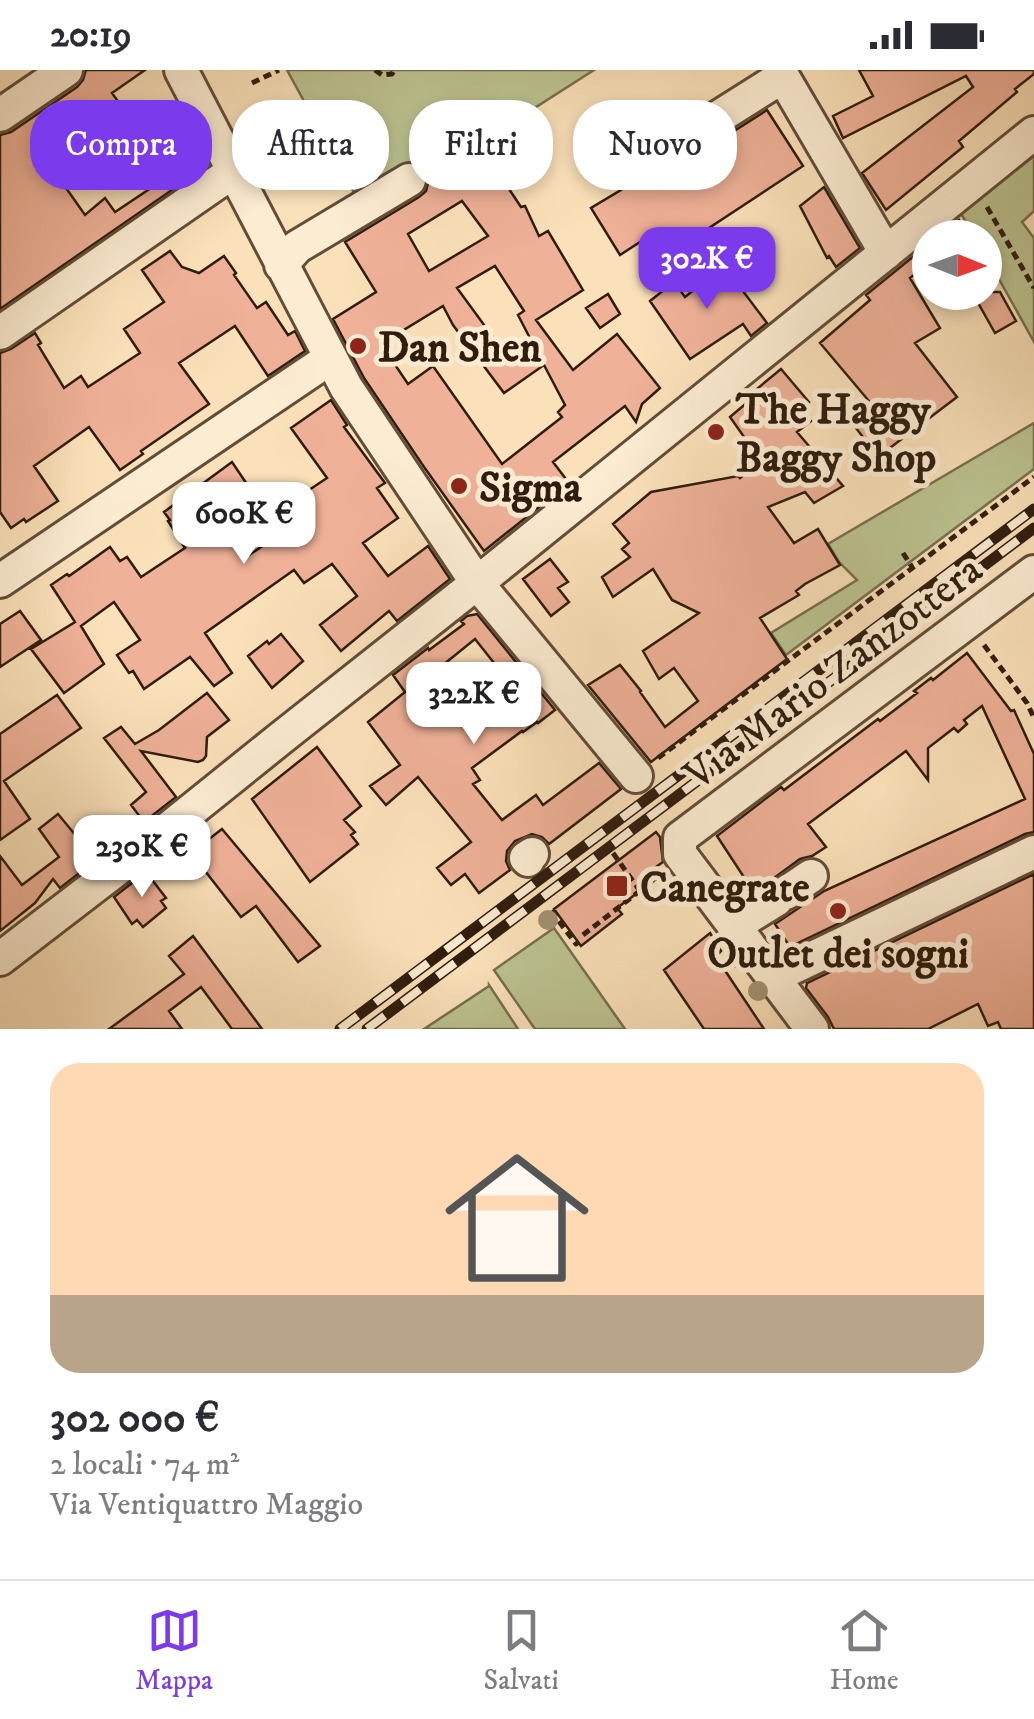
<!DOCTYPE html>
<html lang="it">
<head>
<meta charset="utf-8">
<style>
  :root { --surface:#fff; --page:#f7f7f7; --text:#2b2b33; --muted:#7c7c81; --line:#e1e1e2; --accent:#7c3aed }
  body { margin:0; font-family:"IM FELL DW Pica",serif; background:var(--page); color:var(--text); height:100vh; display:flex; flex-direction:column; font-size:38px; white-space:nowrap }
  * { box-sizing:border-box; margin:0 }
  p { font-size:32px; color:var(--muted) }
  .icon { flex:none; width:55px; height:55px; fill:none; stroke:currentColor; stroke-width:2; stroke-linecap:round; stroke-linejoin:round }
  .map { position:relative; height:959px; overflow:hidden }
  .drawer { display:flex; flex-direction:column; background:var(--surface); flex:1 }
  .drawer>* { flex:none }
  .guide { position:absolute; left:30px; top:30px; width:975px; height:90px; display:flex; gap:20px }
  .needle { width:65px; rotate:91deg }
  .controls { position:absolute; left:912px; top:150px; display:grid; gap:20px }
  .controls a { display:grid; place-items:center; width:90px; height:90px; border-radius:50%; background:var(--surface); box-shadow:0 5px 15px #0003; font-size:50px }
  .price { position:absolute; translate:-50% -85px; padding:0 22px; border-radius:20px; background:#fff; color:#222; font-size:32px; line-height:65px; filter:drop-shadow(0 2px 5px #0008) }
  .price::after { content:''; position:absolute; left:50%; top:60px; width:30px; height:22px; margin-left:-15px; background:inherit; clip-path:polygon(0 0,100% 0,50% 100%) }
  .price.active { background:var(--accent); color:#fff }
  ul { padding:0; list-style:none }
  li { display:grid; align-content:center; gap:20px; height:530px; padding:0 50px }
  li+li { border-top:2px solid var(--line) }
  li span { display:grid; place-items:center; height:310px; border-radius:30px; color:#555 }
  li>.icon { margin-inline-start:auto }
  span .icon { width:180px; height:180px; fill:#fffc; stroke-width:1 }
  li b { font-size:42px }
  .chip { padding:0 35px; border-radius:40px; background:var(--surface); box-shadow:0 5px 15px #0003; font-size:35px; line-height:90px }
  .chip.active { background:var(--accent); color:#fff }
  .status { display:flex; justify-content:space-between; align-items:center; height:70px; padding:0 50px; background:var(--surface); direction:ltr }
  .status svg { height:28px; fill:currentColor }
  .menu { display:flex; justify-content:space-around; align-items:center; height:140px; border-top:2px solid var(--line); background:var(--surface); font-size:28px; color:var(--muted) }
  .menu a { display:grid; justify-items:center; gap:5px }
  .menu .active { color:var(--accent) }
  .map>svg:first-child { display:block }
  .green { fill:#bcc391; stroke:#76704f; stroke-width:2.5 }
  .building { fill:#efb198; stroke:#2f1c0d; stroke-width:2.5; fill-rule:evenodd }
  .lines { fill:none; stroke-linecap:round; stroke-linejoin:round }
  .minor-casing { stroke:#624d38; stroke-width:38 }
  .path { stroke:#2f1c0d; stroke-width:5; stroke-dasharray:8 5; stroke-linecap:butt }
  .minor { stroke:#fcecd2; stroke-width:32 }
  .rail-casing { stroke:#2f1c0d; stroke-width:11 }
  .rail { stroke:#fcecd2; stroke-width:8; stroke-dasharray:22; stroke-linecap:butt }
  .tree { fill:#a29071 }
  .poi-dot { fill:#8f2418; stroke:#fcecd2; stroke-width:4 }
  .labels { text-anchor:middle; stroke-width:10; stroke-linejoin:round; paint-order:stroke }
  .poi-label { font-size:42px; font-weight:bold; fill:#2f1c0d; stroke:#fcecd2; text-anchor:start }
  .street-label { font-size:42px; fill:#2f1c0d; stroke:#fcecd2 }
</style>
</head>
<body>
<div class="status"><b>20:19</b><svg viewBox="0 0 49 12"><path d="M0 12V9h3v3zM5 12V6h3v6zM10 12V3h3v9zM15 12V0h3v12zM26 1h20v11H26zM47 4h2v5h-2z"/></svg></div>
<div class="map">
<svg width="1034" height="959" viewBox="0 0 1034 959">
  <rect width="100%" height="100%" fill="#fbe1ba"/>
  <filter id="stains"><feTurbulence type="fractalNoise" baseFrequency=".002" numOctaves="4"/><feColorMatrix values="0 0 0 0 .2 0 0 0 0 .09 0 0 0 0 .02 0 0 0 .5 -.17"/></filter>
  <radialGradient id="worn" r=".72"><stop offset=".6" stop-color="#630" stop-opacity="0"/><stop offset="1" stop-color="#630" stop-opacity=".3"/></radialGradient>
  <path class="green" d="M287,0H594L425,108L416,95L358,130Z
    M1034,82V141L1022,152L1034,168V272L985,184V168L975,167L957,137Z
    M1034,353V399L786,585L771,563L857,510L839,492L828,474Z
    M554,858L625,959H535L494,900Z
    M489,915L518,959H424L489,916Z"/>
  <path class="building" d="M86,0H145L112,23L127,44L52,98L85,145L105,128L115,142L163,110L129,60L151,50L171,76L181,69L193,87L189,89L198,102L0,239V65L11,62L77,17L83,10Z
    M859,0H1034V4L1015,19L1017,22L959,71L963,77L886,140L862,103L973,17L966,6L843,68L833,46L873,26Z
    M767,40L803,96L671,183L657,161L620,185L591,138L651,102L660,104L671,101Z
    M481,77L521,137L525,136L539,166L548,161L583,220L536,250L573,300L617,264L660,318L642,334L636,352L625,336L553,392L569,413L484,481L424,397L364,308L333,249L376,222L345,172L419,127L426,121L428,113ZM462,131L488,166L429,201L408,164ZM495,196L524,241L518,245L533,274L509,289L457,218ZM443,236L453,255L504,323L544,295L565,335L558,342L562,347L502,394L433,296L408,314L381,274Z
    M824,117L860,178L836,197L829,186L827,188L800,136Z
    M959,150L969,168H936Z
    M930,173V192L910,208L940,258L915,273L957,327L878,387L853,354L874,337L820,273L870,230L866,225Z
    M170,181L182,197L199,203L224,186L236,203L234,205L257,238L266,232L288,265L295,261L305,281L268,306L235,256L179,293L209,334L141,381L143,384L120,400L89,357L34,396L58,431L26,452L24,449L11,458L0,442V283L11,279L35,263L41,273L38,275L64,318L81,306L88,317L140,283L124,259L164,232L142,200Z
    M724,196L767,253L751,266L743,254L690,289L650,231L674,212L685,227Z
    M972,222H1000L1016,251L995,263Z
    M608,224L620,244L600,258L586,238Z
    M781,299L809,332L801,339L811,351L797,362L843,416L814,433L805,422L768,437L794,473L818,459L840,495L805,514L796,521L799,525L760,548L787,589L651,692L588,615L620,595L641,621L640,622L665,657L698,631L674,598L659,609L643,581L699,543L672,530L653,499L613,527L602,507L630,487L622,479L629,473L613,454L651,422L738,406L740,408L761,391L730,347L749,331L746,328Z
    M331,330L347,355L344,357L385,413L377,418L398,448L363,473L388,506L428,476L450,509L397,551L389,541L341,581L320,555L357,526L332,494L304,513L294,500L205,563L232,603L214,616L190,587L144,619L133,601L129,603L117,585L140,570L114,532L81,556L104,594L64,623L31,579L75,552L51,515L67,504L69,506L110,477L120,491L127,487L141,507L185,478L168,451L170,450L164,442L232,392L255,426L222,448L249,485L291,457L279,440L327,408L291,358Z
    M550,489L568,512L558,518L569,532L551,546L523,509Z
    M20,541L41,570L0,597V554Z
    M477,544L555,640L538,653L537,652L523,662L522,661L472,698L480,710L473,714L502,750L536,725L543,735L599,693L621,719L549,774L542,767L532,764L515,771L507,781L506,791L510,800L479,823L465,804L451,815L437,798L471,772L418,707L386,735L370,716L400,695L368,652L405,622L393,605L428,578L429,580L464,554L461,551L467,546ZM475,569L506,608L475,635L443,595Z
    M281,564L303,591L272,618L248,586L267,571L269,574Z
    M967,583L1011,641L1014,640L1034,684V762L1025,764L790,877L775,854L824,821L1025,729L982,636L964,650L967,654L958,662L954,658L928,678V710L906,681L808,754L826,777L812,786L800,789L770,811L753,821L717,766L781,717L784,720L878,649L880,651L917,623L914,621L931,608L933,610Z
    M207,623L229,650L207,667L206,686L203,690L198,692L141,681L176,727L144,752L131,735L146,722L104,668L121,657L135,674L159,660Z
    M57,625L81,658L4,711L30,749L0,770V664Z
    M317,677L361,736L344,750L355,762L351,765L358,774L310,812L252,729Z
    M58,744L96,790L60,818L53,809L35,833L0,861V786L22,815L59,787L39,759Z
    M222,759L320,876L298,892L256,836L241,847L191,783Z
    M656,762L660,767L663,792L653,799L659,807L617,838L622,844L581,876L554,839Z
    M146,802L166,828L161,831L166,838L143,857L137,850L132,854L114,827Z
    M1034,804V959H1001L998,952L988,956L978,934L928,959H834L828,947L806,918L807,913Z
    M710,863L721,881L716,887L764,959H704L664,900Z
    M193,866L262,959H232L201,917L169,941L182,959H109L184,904L169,886Z"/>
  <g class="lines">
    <g class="minor-casing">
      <path id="minor" d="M181,0L346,317L477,513L636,706
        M779,0L886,183
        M0,45L66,0
        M660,84L782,7
        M281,195L297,177L409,110
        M0,263L234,101
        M0,511L329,289
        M528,790L526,788L532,784
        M786,823L811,806
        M734,856L776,830
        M0,889L138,783L281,668L477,513L1034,63
        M773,907L1034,782
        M812,959L680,784V768L1034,502"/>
    </g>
    <path class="path" d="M375,0L382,5L392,4L394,0
      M252,13L279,0
      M987,137L1034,218
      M903,483L912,497
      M984,575L1027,633L1034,648
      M658,688L1034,407
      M613,783L640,821
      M551,841L576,874L579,872
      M583,865L659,806"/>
    <use href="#minor" class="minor"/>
    <g class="rail-casing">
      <path id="rail" d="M340,959L1034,439
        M367,959L1034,458"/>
    </g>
    <use href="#rail" class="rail"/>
  </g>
  <g class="tree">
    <circle cx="548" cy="850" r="10"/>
    <circle cx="736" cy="888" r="10"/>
    <circle cx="758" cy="921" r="10"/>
  </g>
  <g class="poi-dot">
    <circle cx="358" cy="276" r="10"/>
    <circle cx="716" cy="362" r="10"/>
    <circle cx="459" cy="416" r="10"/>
    <rect x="605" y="804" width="24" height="24" rx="5"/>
    <circle cx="838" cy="841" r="10"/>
  </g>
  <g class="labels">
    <g class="poi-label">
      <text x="378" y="291">Dan Shen</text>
      <text x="736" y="353">The Haggy<tspan x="736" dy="48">Baggy Shop</tspan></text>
      <text x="479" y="431">Sigma</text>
      <text x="640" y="831">Canegrate</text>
      <text x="838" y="897" text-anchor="middle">Outlet dei sogni</text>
    </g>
    <g class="street-label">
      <text transform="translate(832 601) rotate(-37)" y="15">Via Mario Zanzottera</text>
    </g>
  </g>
  <rect width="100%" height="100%" filter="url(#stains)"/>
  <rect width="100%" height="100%" fill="url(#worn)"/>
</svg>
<div class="controls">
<a><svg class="needle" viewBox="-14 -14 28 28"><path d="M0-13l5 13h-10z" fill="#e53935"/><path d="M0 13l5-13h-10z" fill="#7c7c81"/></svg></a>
</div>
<b class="price active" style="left:707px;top:242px">302K €</b>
<b class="price" style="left:244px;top:497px">600K €</b>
<b class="price" style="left:474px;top:677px">322K €</b>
<b class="price" style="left:142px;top:830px">230K €</b>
<div class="guide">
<a class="chip active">Compra</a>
<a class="chip">Affitta</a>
<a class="chip">Filtri</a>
<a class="chip">Nuovo</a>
</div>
</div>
<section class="drawer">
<ul>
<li><span style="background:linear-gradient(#ffd9b3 75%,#b9a48a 0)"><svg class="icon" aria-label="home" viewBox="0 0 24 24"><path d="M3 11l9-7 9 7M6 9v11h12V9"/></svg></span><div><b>302 000 €</b><p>2 locali · 74 m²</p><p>Via Ventiquattro Maggio</p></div></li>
</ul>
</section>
<nav class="menu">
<a class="active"><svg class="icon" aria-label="map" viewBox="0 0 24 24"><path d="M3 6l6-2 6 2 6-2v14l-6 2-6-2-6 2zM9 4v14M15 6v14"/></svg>Mappa</a>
<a><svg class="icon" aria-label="saved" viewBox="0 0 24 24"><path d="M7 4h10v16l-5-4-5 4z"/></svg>Salvati</a>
<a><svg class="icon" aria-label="home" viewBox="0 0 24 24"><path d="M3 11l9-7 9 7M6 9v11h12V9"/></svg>Home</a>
</nav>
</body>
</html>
